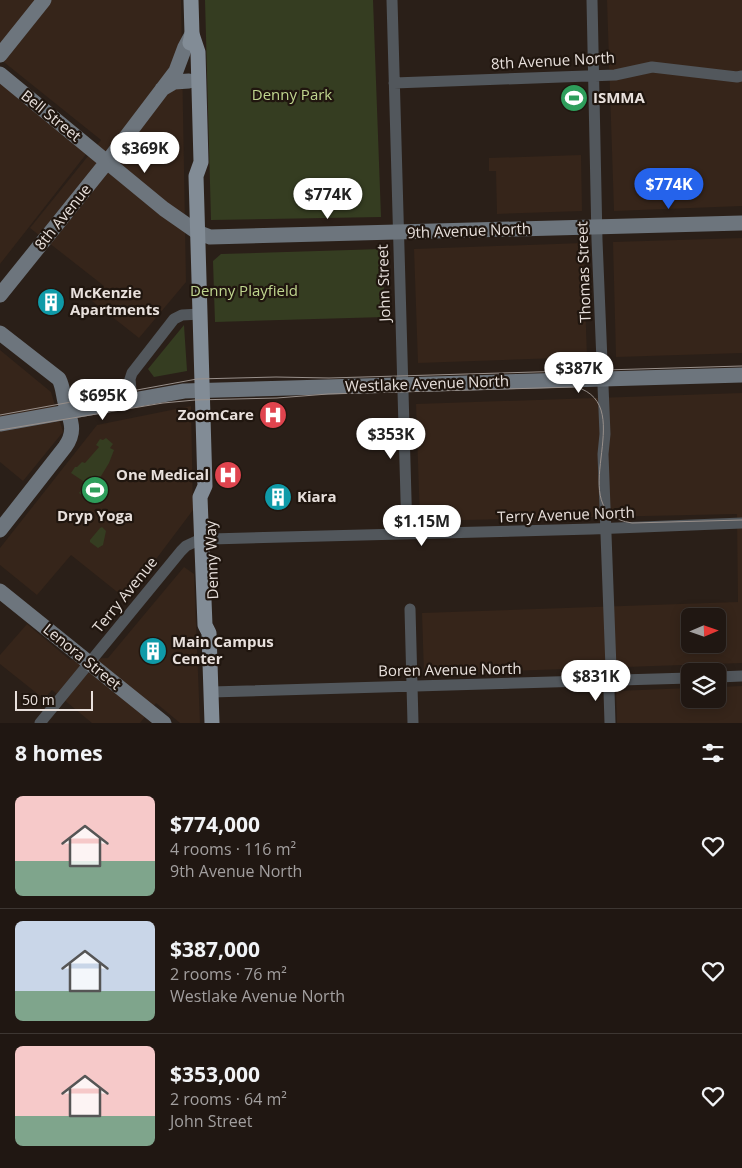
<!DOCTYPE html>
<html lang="en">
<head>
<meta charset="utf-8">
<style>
  :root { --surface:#201712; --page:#2d2420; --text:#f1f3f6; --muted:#a29f9f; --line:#3d3632; --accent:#2563eb }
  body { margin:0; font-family:"Open Sans",sans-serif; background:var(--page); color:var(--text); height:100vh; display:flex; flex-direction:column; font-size:19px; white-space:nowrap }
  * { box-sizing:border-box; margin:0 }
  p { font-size:16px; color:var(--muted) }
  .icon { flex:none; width:28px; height:28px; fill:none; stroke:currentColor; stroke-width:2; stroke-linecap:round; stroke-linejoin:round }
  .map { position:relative; height:723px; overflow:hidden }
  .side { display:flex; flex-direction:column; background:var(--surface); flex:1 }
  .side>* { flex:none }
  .needle { width:32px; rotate:88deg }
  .buttons { position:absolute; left:681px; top:608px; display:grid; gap:10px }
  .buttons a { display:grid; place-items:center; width:45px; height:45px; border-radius:8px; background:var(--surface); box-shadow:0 2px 12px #0003,0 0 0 1px var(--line); font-size:25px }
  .scale { position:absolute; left:15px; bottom:12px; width:78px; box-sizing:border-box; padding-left:5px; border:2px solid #e8e0dc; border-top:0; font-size:14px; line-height:18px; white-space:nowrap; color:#e8e0dc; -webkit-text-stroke:4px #20160f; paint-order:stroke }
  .price { position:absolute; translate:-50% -42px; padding:0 11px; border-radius:18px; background:#fff; color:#222; font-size:16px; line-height:32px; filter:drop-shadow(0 1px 2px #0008) }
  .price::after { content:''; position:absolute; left:50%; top:30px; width:15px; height:11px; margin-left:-8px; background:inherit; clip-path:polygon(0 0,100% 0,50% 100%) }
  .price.active { background:var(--accent); color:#fff }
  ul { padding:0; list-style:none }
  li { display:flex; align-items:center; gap:15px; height:125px; padding:0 15px }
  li+li { border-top:1px solid var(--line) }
  li span { display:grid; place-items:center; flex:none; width:140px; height:100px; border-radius:8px; color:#555 }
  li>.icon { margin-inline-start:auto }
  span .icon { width:60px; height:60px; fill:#fffc; stroke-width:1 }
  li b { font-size:21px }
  h2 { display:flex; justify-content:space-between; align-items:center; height:60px; padding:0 15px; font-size:21px }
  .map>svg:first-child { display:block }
  .built { fill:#36251a; fill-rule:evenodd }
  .green { fill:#353d21 }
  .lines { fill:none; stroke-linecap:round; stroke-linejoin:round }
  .street { stroke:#52575c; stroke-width:11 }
  .secondary { stroke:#6d757d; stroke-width:15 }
  .primary { stroke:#828c96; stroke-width:15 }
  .tram { stroke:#99908b; stroke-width:1 }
  .labels { text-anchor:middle; stroke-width:4.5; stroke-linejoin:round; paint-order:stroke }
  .street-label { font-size:15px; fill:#e8e0dc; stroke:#20160f }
  .park-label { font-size:15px; fill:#c0d68f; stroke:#20160f }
  .poi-label { font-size:15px; font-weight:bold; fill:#e8e0dc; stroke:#20160f; text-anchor:start }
</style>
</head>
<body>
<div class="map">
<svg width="742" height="723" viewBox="0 0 742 723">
  <rect width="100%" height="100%" fill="#2a1f18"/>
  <path class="built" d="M0,0H181L186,282L139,338L92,301L104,286L30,228L101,140L0,59Z
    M607,0H742V206L614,211Z
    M0,83L87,153L0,264Z
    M581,155L582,211L497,214L496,171H489V158Z
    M742,238V353L616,357L613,242Z
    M583,243L587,357L418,363L414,249Z
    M0,350L51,392L63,432L23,481L0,462Z
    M742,393V663L424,674L422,613L738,602L737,514L420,521L416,404ZM690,616H718V644H690Z
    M191,406L193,510L126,599L71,555L37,595L0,565V548L97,425Z
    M184,567L194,574L200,723H180L156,703L140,723H92L52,690L44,699L0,664V655L27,624L70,660L108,658Z
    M742,686V723H617L616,691L690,688V699H718V687Z"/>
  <path class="green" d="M205,0H373L381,217L211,220Z
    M382,249L385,317L215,322L213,261L221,254Z
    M184,325L187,371L154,377L148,369Z
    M106,438L113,444L110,448L114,450L109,463L87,499L79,493L83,487L81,486L83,481L71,473L75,467H77L82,462L85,463L99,447L96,445L100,439L103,440Z
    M102,527L106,531L103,545L98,548L90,542V540L100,528Z"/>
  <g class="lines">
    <path class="street" d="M392,0L407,534
      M592,0L597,240L605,434L603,454L611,668L609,691L610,723
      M394,83L615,75L652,67L737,77L742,76
      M132,401L130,379L132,373L174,319L182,315L200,314
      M211,539L592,529L742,523
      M410,609L413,723
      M718,677L742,676
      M211,692L690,678
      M40,723L181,551L186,546L201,539"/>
    <path class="secondary" d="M0,55L44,0
      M0,74L164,209L197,232L210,237L742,223
      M162,89L174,82L189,81
      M0,295L107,162L176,71L185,47L192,34
      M0,333L59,379C63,387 63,394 65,402C70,420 77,430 65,447L0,530
      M0,424L184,391L742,375
      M0,591L164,723"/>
    <path class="primary" d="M192,34L198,52L201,162L196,176L205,486L200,497L205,625L209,633L212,723
      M190,43L192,34L191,0"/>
    <path class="tram" d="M0,415L197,379L276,377L329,378L742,366
      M0,430L163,403L195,400L277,398L328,394L576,387C642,406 558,512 632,523L742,520"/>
  </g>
  <defs>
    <g id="stadium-disc" transform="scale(1.4375)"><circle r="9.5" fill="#2e9e5b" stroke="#20160f"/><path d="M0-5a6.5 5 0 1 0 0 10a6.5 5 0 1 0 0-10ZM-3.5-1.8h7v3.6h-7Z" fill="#fff"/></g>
    <g id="building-disc" transform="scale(1.4375)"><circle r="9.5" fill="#0f9aa8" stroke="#20160f"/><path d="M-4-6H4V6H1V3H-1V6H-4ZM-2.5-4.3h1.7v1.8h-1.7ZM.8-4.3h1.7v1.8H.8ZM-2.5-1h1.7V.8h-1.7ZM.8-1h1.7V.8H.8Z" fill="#fff"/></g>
    <g id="hospital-disc" transform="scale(1.4375)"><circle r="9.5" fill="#e0444e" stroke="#20160f"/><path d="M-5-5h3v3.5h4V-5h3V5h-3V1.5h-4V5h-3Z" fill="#fff"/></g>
  </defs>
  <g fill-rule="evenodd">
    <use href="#stadium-disc" x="574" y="98"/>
    <use href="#building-disc" x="51" y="302"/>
    <use href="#hospital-disc" x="273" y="415"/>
    <use href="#hospital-disc" x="228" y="475"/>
    <use href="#stadium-disc" x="95" y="490"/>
    <use href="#building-disc" x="278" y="497"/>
    <use href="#building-disc" x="153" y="651"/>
  </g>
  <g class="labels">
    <g class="street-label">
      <text transform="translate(553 61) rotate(-3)" y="5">8th Avenue North</text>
      <text transform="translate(51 116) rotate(39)" y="5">Bell Street</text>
      <text transform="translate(63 217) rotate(-51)" y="5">8th Avenue</text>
      <text transform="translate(469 231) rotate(-2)" y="5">9th Avenue North</text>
      <text transform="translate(584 272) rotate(-92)" y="5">Thomas Street</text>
      <text transform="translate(384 283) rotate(-92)" y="5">John Street</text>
      <text transform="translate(427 384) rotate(-2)" y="5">Westlake Avenue North</text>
      <text transform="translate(566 515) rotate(-2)" y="5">Terry Avenue North</text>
      <text transform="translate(212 560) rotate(-92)" y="5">Denny Way</text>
      <text transform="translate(125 595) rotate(-51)" y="5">Terry Avenue</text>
      <text transform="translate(82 657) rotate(39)" y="5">Lenora Street</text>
      <text transform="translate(450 670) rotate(-1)" y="5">Boren Avenue North</text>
    </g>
    <g class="park-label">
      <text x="292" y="100">Denny Park</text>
      <text x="244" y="296">Denny Playfield</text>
    </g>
    <g class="poi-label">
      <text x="593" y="103">ISMMA</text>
      <text x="70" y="298">McKenzie<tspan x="70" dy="17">Apartments</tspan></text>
      <text x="254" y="420" text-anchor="end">ZoomCare</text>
      <text x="209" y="480" text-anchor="end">One Medical</text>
      <text x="297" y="502">Kiara</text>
      <text x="95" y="521" text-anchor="middle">Dryp Yoga</text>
      <text x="172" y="647">Main Campus<tspan x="172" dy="17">Center</tspan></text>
    </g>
  </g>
</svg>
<div class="buttons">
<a><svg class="needle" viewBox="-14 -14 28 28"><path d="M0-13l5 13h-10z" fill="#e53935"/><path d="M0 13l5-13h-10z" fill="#a29f9f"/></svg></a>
<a><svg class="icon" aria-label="layers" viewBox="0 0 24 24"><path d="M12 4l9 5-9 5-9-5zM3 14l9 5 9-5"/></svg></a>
</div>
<div class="scale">50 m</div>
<b class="price" style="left:145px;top:174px">$369K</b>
<b class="price active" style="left:669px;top:210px">$774K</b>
<b class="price" style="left:328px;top:220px">$774K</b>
<b class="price" style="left:579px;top:394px">$387K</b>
<b class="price" style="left:103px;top:421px">$695K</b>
<b class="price" style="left:391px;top:460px">$353K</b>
<b class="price" style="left:422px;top:547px">$1.15M</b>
<b class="price" style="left:596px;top:702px">$831K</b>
</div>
<section class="side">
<h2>8 homes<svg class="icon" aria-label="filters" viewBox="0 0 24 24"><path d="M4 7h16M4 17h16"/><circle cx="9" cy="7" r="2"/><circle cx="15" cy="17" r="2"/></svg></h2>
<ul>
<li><span style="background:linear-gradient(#f6c9c9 65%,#7fa58c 0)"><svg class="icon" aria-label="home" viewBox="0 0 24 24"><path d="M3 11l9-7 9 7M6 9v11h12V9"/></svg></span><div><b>$774,000</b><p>4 rooms · 116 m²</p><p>9th Avenue North</p></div><svg class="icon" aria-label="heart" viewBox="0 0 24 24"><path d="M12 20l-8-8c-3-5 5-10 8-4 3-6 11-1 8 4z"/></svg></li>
<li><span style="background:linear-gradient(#c9d6e8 70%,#7fa58c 0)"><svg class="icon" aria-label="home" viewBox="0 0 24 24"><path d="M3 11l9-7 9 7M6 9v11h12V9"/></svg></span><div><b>$387,000</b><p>2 rooms · 76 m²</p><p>Westlake Avenue North</p></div><svg class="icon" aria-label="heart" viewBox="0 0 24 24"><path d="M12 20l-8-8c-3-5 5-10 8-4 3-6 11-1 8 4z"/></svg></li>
<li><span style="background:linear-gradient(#f6c9c9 70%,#7fa58c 0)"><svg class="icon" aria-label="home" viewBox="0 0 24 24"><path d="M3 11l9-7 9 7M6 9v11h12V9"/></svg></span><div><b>$353,000</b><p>2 rooms · 64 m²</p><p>John Street</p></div><svg class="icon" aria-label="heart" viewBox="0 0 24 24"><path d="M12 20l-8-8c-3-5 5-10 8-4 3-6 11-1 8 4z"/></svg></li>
</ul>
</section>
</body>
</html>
